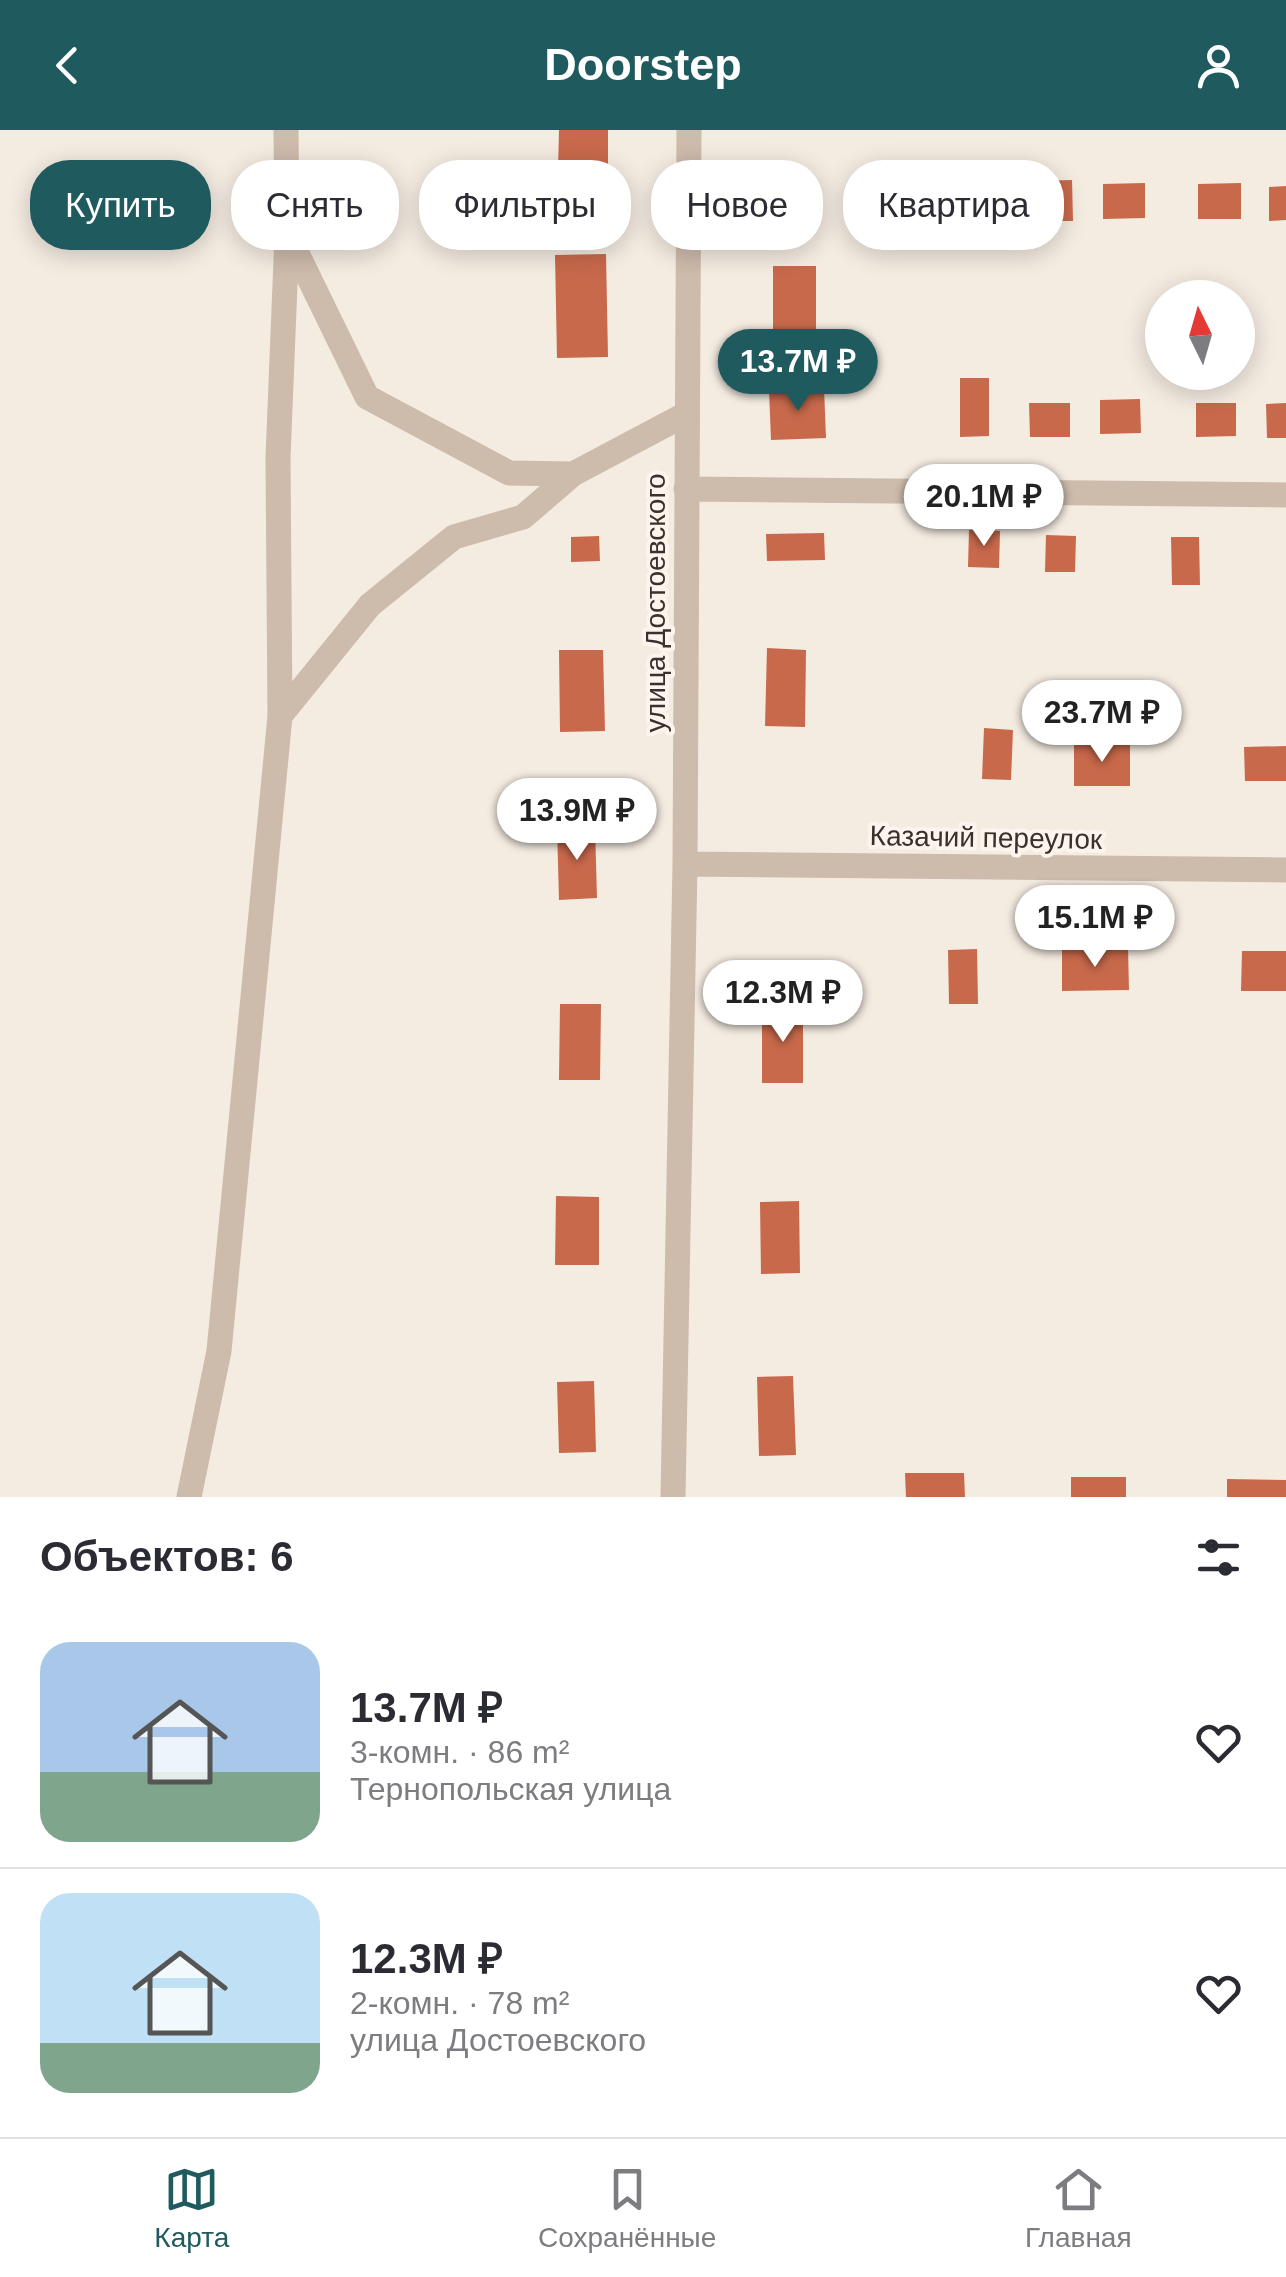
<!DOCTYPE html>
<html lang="ru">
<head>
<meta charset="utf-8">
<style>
  :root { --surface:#fff; --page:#f2f2f3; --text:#2b2b33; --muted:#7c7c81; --line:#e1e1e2; --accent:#1f5a5e }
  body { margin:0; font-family:Helvetica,sans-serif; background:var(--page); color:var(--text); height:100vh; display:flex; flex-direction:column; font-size:38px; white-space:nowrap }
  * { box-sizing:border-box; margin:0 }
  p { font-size:32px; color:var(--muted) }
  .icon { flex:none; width:55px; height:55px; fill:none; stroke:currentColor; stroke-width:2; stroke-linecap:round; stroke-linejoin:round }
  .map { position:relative; height:1367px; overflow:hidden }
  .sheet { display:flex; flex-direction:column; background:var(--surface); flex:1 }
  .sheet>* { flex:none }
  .top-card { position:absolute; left:30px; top:30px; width:1228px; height:90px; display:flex; gap:20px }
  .needle { width:65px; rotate:355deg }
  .tools { position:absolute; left:1145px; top:150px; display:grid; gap:20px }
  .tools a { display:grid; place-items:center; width:110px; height:110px; border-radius:50%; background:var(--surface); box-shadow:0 5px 25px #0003; font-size:50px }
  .price { position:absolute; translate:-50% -85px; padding:0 22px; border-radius:35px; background:#fff; color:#222; font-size:32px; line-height:65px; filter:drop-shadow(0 2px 5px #0008) }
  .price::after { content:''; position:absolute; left:50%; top:60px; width:30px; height:22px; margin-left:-15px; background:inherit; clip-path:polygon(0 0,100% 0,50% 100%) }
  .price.selected { background:var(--accent); color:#fff }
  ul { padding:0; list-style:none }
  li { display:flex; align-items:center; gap:30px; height:250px; padding:0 40px }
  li+li { border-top:2px solid var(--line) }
  li span { display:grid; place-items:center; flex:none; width:280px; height:200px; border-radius:30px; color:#555 }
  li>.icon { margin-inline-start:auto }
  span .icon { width:120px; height:120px; fill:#fffc; stroke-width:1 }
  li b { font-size:42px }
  h2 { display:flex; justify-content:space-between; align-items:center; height:120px; padding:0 40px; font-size:42px }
  .chip { padding:0 35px; border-radius:40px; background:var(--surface); box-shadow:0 5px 25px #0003; font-size:35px; line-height:90px }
  .chip.selected { background:var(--accent); color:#fff }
  header { display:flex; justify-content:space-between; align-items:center; height:130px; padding:0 40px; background:var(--accent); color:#fff; font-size:45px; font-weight:600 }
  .tabs { display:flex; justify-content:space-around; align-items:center; height:140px; border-top:2px solid var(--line); background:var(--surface); font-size:28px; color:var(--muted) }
  .tabs a { display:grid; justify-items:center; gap:5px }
  .tabs .selected { color:var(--accent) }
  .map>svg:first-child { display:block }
  .building { fill:#c8694b }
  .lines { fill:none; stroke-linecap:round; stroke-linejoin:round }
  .minor { stroke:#cdbbac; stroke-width:25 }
  .labels { text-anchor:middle; stroke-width:8; stroke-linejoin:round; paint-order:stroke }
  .street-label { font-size:28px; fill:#3b302b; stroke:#fbf5ee }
</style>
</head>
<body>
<header><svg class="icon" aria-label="back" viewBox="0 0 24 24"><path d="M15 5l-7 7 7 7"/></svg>Doorstep<svg class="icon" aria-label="person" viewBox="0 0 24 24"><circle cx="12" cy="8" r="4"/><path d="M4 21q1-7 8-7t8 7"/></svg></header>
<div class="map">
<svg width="1286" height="1367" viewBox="0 0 1286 1367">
  <rect width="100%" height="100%" fill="#f4ebe1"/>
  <path class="building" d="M559,0H608V39H558Z
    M1072,50L1073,91H1032L1031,51Z
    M953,52H981L982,100L954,101Z
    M1145,53V88L1103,89V54Z
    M1241,53V89H1198V54Z
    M1286,56V90L1269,91V57Z
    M606,124L608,227L557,228L555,125Z
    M773,136H816V233H773Z
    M960,248H989V306L960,307Z
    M824,258L826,308L771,310L769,260Z
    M1140,269L1141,303L1100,304V270Z
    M1029,273H1070V307H1030Z
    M1196,273H1236V306L1196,307Z
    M1286,273V308H1267L1266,274Z
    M969,400L1000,401L999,438L968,437Z
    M824,403L825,430L767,431L766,404Z
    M1046,405L1076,406L1075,442H1045Z
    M599,406L600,431L571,432V407Z
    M1171,407H1199L1200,455H1172Z
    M767,518L806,520L805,597L765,596Z
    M559,520H603L605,601L560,602Z
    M984,598L1013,600L1011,650L982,649Z
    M1074,614H1130V656H1074Z
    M1286,616V651H1245L1244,617Z
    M595,696L597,768L559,770L557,697Z
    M1128,818L1129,860L1062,861V819Z
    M977,819L978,874H949L948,820Z
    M1242,821H1286V861H1241Z
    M560,874H601L600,950H559Z
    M762,877H803V953H762Z
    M556,1066L599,1067V1135H555Z
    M799,1071L800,1143L761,1144L760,1072Z
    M793,1246L796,1325L759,1326L757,1247Z
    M594,1251L596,1322L559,1323L557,1252Z
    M905,1343H964L965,1367H906Z
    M1071,1347H1126V1367H1071Z
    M1227,1349L1286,1350V1367H1227Z"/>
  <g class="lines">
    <path class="minor" d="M290,109L367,267L509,343L573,344L686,284
      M686,359L1286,365
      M280,586L370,475L454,407L523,387L573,344
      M685,734L1286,740
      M189,1367L219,1221L280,586L278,328L287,105L286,0
      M673,1367L685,734L689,0"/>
  </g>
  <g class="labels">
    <g class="street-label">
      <text transform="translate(655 473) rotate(-90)" y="10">улица Достоевского</text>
      <text transform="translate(986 707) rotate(1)" y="10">Казачий переулок</text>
    </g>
  </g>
</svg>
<div class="tools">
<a><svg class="needle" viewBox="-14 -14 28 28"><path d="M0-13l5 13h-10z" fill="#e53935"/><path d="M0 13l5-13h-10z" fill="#7c7c81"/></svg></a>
</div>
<b class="price selected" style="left:798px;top:284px">13.7M ₽</b>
<b class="price" style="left:984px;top:419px">20.1M ₽</b>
<b class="price" style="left:1102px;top:635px">23.7M ₽</b>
<b class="price" style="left:577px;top:733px">13.9M ₽</b>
<b class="price" style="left:1095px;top:840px">15.1M ₽</b>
<b class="price" style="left:783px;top:915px">12.3M ₽</b>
<div class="top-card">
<a class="chip selected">Купить</a>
<a class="chip">Снять</a>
<a class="chip">Фильтры</a>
<a class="chip">Новое</a>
<a class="chip">Квартира</a>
</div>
</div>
<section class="sheet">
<h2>Объектов: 6<svg class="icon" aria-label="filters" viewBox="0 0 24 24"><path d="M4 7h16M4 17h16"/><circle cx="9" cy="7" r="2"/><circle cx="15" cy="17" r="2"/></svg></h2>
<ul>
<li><span style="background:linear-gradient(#a9c7e8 65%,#7fa58c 0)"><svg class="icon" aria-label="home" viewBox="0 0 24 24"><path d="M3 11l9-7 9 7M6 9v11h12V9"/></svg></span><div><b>13.7M ₽</b><p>3-комн. · 86 m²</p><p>Тернопольская улица</p></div><svg class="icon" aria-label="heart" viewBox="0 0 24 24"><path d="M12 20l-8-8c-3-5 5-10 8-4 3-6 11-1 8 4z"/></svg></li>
<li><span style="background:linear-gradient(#bfe0f5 75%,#7fa58c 0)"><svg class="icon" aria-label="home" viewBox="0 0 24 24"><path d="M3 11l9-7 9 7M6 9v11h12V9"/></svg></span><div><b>12.3M ₽</b><p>2-комн. · 78 m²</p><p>улица Достоевского</p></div><svg class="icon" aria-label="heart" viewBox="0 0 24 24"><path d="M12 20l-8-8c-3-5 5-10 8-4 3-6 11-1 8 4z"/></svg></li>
</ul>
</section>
<nav class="tabs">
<a class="selected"><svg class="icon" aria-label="map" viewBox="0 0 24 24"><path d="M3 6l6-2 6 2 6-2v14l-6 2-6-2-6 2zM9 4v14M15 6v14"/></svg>Карта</a>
<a><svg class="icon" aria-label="saved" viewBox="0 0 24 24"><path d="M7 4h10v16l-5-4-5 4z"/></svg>Сохранённые</a>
<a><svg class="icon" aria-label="home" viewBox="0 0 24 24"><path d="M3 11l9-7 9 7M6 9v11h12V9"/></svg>Главная</a>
</nav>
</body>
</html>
